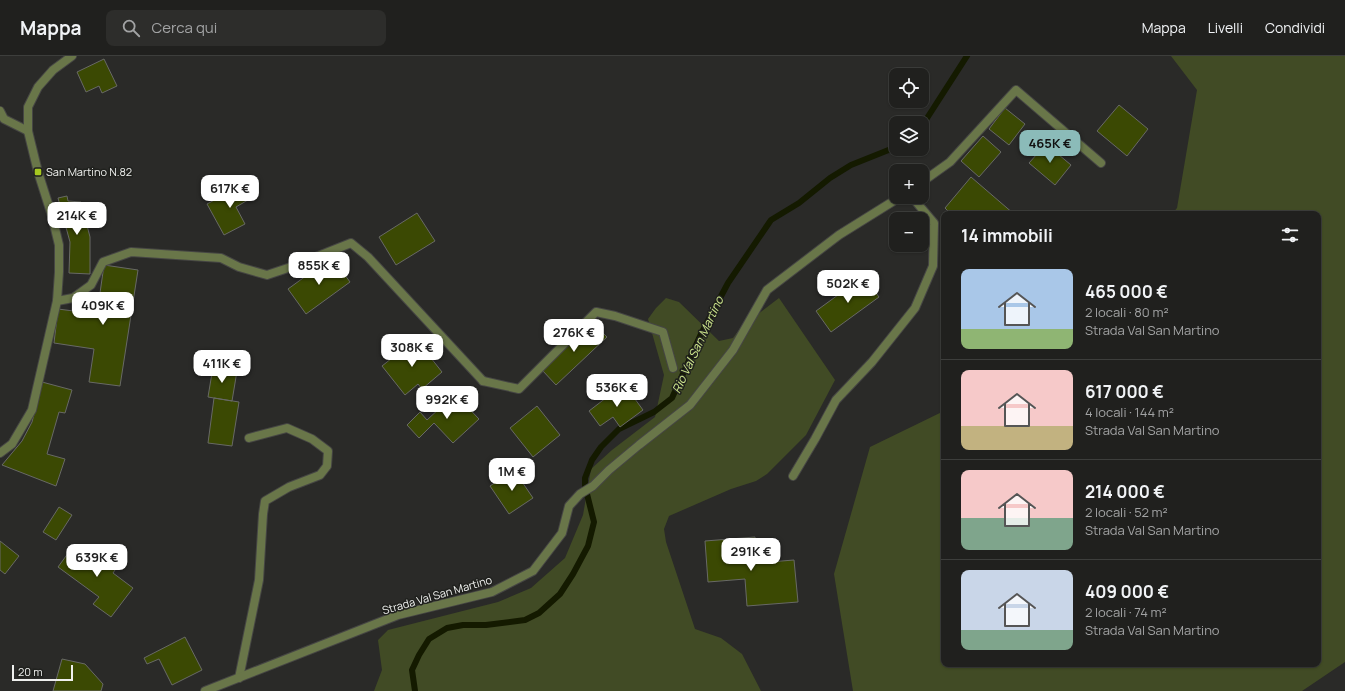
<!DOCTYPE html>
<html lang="it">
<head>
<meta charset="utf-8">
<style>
  :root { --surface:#20201e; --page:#2d2d2b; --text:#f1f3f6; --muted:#a2a3a4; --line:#3d3e3c; --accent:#8bbbb9 }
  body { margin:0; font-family:Manrope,sans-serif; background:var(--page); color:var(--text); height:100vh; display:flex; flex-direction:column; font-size:15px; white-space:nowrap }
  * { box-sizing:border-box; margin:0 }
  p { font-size:13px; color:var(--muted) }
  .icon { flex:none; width:22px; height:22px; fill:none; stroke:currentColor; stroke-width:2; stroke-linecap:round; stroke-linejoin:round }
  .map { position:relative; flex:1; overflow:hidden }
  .panel { position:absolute; left:941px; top:155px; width:380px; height:456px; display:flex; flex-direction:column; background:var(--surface); border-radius:8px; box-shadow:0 1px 3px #0004,0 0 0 1px var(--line) }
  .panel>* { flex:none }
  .fabs { position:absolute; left:889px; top:12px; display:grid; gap:8px }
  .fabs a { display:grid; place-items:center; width:40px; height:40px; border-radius:8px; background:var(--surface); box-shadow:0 1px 3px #0004,0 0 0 1px var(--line); font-size:20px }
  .scale { position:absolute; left:12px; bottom:10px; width:61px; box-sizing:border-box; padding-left:4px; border:2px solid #eff0ee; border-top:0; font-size:11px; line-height:14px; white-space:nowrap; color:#eff0ee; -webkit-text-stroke:3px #20211e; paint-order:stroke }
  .price { position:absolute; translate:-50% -34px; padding:0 9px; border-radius:8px; background:#fff; color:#222; font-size:13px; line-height:26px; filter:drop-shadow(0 1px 2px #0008) }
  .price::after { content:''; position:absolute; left:50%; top:24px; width:12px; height:9px; margin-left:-6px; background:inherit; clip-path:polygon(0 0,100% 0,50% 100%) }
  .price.selected { background:var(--accent); color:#111 }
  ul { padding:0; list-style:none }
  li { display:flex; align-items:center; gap:12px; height:100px; padding:0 20px }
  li+li { border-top:1px solid var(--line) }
  li span { display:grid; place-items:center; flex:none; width:112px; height:80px; border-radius:8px; color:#555 }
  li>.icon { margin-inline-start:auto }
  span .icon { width:48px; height:48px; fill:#fffc; stroke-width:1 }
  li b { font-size:17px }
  h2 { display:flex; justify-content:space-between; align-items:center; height:48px; padding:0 20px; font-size:17px }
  header { display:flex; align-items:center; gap:24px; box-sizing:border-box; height:56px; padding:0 20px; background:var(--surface); border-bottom:1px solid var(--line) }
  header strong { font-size:19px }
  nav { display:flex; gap:22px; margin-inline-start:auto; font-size:14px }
  .search { width:280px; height:36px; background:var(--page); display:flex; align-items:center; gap:10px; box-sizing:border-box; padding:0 14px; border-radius:8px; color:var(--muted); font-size:15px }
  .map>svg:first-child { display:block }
  .green { fill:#414b25 }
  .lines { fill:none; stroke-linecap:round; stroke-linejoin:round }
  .stream { stroke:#141a00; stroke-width:6 }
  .building { fill:#3b4903; stroke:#686966 }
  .service-casing { stroke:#464644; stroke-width:10 }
  .minor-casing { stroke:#464644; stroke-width:10 }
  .tertiary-casing { stroke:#464644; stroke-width:10 }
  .service { stroke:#697649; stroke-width:8 }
  .minor { stroke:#697649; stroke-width:8 }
  .tertiary { stroke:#697649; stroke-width:8 }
  .poi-dot { fill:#a6c820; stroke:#20211e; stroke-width:1.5 }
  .labels { text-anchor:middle; stroke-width:3; stroke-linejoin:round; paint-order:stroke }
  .poi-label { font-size:11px; fill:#eff0ee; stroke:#20211e; text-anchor:start }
  .street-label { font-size:11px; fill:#eff0ee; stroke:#20211e }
  .water-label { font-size:12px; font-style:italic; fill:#cee78c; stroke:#20211e }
</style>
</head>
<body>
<header>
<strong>Mappa</strong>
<div class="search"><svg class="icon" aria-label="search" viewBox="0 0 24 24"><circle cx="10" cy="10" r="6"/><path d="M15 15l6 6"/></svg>Cerca qui</div>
<nav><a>Mappa</a><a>Livelli</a><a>Condividi</a></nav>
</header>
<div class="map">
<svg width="1345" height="635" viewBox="0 0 1345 635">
  <rect width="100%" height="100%" fill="#2a2a28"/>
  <path class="green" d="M1171,0H1345V606L1302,635H853L834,518L870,391L944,355V608H1318V158H1172L1177,152L1197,34Z
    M666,242L679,246L719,285L733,282L741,271L779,242L835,324L806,379L767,418L756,425L731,433L669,460L664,473L666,486L695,573L721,582L742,598L761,635H374L382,614L378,584L388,574L498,546L531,532L565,502L583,459L591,413L612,394L655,361L664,319L648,263L656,252Z"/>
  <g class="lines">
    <path class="stream" d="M922,70L967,0
      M415,635L412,614L419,599L429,583L447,572L463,569H486L525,564L539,557L560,538L573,518L588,490L594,466L585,430V422L592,404L601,391L619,373L654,356L672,342L701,278L728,227L771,164L799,147L830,122L851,109L896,91"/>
  </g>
  <path class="building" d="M104,3L117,30L102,37L99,30L86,36L77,16Z
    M1119,49L1148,73L1127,100L1097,75Z
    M1005,52L1025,68L1009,89L989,73Z
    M983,80L1001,96L979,121L961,105Z
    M1046,88L1071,109L1055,129L1029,107Z
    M971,121L1014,158H951L945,152Z
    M246,127L253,141L236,151L245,168L224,179L207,148Z
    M67,140L68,145L81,146L90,181V218L69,217L70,186L58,142Z
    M417,157L435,185L396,209L379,181Z
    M332,201L350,226L306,258L288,233Z
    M104,209L138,214L120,330L89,326L94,293L54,287L58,253L97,258Z
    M864,220L879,241L831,276L816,255Z
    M592,266L607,281L556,329L542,314Z
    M416,283L442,316L422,333L418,328L405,339L382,310Z
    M213,311L237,315L232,345L208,341Z
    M42,326L72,334L65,357L59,356L47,398L65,403L56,430L2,409L22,385L32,366Z
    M624,328L643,354L620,371L613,361L600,370L589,355Z
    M455,338L479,363L453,387L434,367L419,382L407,369L420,356L427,364Z
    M214,342L239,346L232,390L208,387Z
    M537,350L560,379L533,401L510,372Z
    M514,414L533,442L509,458L490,430Z
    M59,451L72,459L56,484L43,476Z
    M755,481L757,507L794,504L798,546L747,550L745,523L708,526L705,485Z
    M0,485L19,500L5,518L0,514Z
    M74,489L89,500L96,491L119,508L113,517L133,532L111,561L93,548L99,541L58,511Z
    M185,581L202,614L172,629L159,603L147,608L144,602Z
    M62,603L85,608L103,628L101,635H53Z"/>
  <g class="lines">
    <g class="service-casing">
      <path id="service" d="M483,325L519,333L596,256L615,260L663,276L673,312
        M793,420L815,383L836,344L872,306L915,252L933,210L934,167L912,141
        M239,622L259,524L263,458L265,445L289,431L320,419L327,410L328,395L312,383L287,372L249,382"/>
    </g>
    <g class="minor-casing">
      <path id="minor" d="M0,55L4,63L28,75
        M922,126L950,106L1016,34L1101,107
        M57,245L73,242L91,229L103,206L131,196L221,202L239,211L267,219L288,212L351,187L368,201L483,325
        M205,635L398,559L492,536L533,515L562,477L569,450L580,438L593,430L609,414L639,389L690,349L733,294L767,234L839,179L900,141"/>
    </g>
    <g class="tertiary-casing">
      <path id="tertiary" d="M0,397L12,388L32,354L57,245L59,216V189L52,160L38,116L28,75V51L38,31L53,14L72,0"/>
    </g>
    <use href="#service" class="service"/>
    <use href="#minor" class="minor"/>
    <use href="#tertiary" class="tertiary"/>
  </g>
  <rect class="poi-dot" x="34" y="112" width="8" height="8" rx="2"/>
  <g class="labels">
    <g class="poi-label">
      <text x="46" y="120">San Martino N.82</text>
    </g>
    <g class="street-label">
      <text transform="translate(437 539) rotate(-16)" y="4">Strada Val San Martino</text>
    </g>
    <g class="water-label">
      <text transform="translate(698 289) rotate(-65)" y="4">Rio Val San Martino</text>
    </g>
  </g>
</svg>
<div class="fabs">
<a><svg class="icon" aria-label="locate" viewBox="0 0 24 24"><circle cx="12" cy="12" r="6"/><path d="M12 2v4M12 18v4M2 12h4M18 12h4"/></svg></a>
<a><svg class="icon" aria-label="layers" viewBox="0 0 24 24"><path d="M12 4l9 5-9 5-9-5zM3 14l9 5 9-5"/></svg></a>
<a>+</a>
<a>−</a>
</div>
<div class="scale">20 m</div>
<b class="price selected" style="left:1050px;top:108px">465K €</b>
<b class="price" style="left:230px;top:153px">617K €</b>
<b class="price" style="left:77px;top:180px">214K €</b>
<b class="price" style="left:319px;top:230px">855K €</b>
<b class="price" style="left:848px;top:248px">502K €</b>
<b class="price" style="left:103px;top:270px">409K €</b>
<b class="price" style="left:574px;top:297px">276K €</b>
<b class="price" style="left:412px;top:312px">308K €</b>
<b class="price" style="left:222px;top:328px">411K €</b>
<b class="price" style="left:617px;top:352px">536K €</b>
<b class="price" style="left:447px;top:364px">992K €</b>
<b class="price" style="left:512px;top:436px">1M €</b>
<b class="price" style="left:751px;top:516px">291K €</b>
<b class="price" style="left:97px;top:522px">639K €</b>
<section class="panel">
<h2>14 immobili<svg class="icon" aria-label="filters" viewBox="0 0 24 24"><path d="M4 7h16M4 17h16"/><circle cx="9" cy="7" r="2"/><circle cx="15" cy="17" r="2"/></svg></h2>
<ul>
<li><span style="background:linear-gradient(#a9c7e8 75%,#8fb573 0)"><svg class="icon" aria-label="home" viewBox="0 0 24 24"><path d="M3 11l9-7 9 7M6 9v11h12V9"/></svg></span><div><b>465 000 €</b><p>2 locali · 80 m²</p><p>Strada Val San Martino</p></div></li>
<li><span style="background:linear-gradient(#f6c9c9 70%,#c2b280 0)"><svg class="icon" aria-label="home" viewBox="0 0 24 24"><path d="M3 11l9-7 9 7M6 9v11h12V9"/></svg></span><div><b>617 000 €</b><p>4 locali · 144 m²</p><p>Strada Val San Martino</p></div></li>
<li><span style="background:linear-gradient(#f6c9c9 60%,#7fa58c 0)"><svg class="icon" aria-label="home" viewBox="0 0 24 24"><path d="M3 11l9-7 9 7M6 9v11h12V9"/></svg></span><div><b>214 000 €</b><p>2 locali · 52 m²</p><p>Strada Val San Martino</p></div></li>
<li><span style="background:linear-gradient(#c9d6e8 75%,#7fa58c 0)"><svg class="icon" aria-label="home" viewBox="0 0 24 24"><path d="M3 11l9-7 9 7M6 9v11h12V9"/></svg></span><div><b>409 000 €</b><p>2 locali · 74 m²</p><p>Strada Val San Martino</p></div></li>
</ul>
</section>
</div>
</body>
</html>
